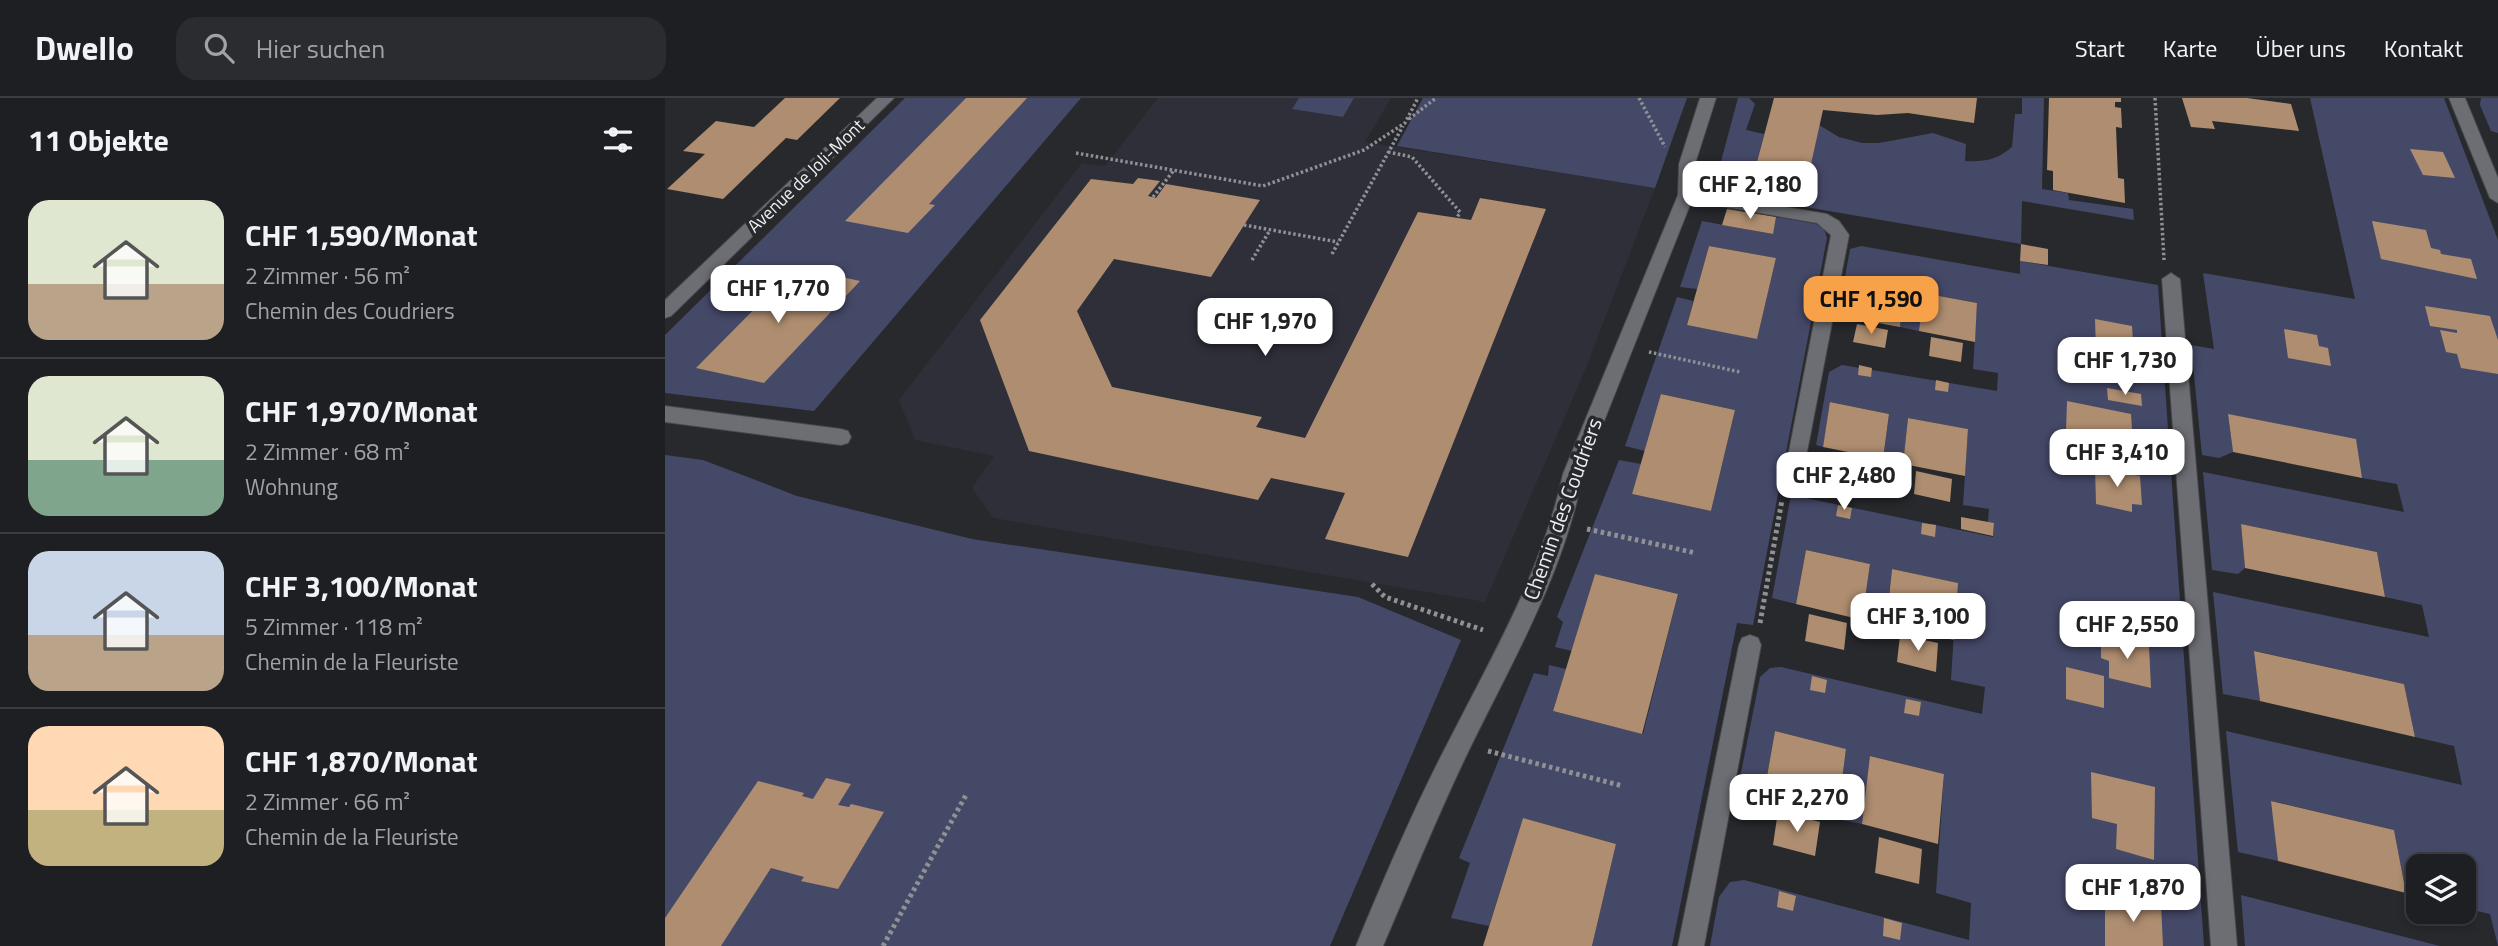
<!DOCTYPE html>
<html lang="de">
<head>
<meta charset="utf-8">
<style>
  :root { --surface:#1e1f22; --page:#2b2c2f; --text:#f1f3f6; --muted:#a1a2a5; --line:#3c3d40; --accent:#f7a149 }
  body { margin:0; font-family:"Titillium Web",sans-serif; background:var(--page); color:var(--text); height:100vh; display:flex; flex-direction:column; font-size:26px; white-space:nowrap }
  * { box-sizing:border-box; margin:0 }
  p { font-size:23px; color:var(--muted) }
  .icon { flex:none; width:38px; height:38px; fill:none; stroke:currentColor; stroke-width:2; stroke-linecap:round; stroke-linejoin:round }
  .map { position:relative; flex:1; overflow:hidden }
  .panel { display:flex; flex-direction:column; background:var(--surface); width:665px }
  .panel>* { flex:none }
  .controls { position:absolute; left:1741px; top:756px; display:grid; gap:14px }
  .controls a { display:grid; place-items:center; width:70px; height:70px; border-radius:14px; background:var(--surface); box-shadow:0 4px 10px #0003,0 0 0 2px var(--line); font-size:35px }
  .price { position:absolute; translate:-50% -60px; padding:0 16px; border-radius:14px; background:#fff; color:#222; font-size:23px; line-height:46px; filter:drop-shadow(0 2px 4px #0008) }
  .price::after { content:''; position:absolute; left:50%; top:42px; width:21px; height:16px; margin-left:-10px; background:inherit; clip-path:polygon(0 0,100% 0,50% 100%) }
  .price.current { background:var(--accent); color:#111 }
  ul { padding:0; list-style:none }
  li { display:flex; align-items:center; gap:21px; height:175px; padding:0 28px }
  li+li { border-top:2px solid var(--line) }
  li span { display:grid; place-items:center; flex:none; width:196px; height:140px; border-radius:21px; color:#555 }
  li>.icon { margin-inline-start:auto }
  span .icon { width:84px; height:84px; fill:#fffc; stroke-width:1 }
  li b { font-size:30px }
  h2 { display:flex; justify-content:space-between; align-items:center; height:84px; padding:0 28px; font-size:30px }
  header { display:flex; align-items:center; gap:42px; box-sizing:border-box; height:98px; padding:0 35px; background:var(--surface); border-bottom:2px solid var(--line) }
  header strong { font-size:33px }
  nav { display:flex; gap:38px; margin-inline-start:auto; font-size:24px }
  .search { width:490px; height:63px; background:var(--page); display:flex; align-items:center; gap:18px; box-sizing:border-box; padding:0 24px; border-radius:21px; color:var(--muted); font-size:26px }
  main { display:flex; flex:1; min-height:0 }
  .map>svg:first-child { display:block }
  .built { fill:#2e2f39 }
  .green { fill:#454968 }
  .building { fill:#ae8d70 }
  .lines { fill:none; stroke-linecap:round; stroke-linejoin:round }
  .lane-casing { stroke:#46474a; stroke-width:2 }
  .street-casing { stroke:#46474a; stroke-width:2 }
  .secondary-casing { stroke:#46474a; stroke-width:2 }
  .path-far1 { stroke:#909194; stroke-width:3.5; stroke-dasharray:2.5 2.5; stroke-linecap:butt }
  .path { stroke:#909194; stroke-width:5; stroke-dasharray:3.5 3.5; stroke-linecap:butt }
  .lane { fill:#6d6e73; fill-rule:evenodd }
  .street { fill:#6d6e73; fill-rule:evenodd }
  .secondary { fill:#6d6e73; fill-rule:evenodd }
  .labels { text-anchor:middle; stroke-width:7; stroke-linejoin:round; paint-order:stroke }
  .far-street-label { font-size:18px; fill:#edeef0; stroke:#28292d }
  .street-label { font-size:21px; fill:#edeef0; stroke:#28292d }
</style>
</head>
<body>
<header>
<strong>Dwello</strong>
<div class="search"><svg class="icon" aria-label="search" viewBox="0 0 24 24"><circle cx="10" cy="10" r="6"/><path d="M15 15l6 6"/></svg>Hier suchen</div>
<nav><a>Start</a><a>Karte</a><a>Über uns</a><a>Kontakt</a></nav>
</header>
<main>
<section class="panel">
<h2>11 Objekte<svg class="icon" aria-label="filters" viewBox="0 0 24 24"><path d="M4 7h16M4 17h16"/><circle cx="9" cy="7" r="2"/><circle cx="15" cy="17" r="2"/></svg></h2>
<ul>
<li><span style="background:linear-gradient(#dfe7d0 60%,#b9a48a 0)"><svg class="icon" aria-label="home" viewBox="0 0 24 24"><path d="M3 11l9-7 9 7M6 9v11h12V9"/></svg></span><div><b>CHF 1,590/Monat</b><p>2 Zimmer · 56 m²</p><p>Chemin des Coudriers</p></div></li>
<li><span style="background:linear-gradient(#dfe7d0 60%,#7fa58c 0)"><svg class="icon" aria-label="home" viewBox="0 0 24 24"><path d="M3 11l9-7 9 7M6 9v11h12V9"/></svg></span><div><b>CHF 1,970/Monat</b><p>2 Zimmer · 68 m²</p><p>Wohnung</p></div></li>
<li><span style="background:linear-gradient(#c9d6e8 60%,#b9a48a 0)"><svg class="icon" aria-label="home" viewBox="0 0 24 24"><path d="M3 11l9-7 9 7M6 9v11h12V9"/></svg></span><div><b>CHF 3,100/Monat</b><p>5 Zimmer · 118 m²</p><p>Chemin de la Fleuriste</p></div></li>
<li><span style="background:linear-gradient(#ffd9b3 60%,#c2b280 0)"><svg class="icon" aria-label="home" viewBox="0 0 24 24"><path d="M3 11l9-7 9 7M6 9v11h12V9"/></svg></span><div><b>CHF 1,870/Monat</b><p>2 Zimmer · 66 m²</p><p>Chemin de la Fleuriste</p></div></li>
</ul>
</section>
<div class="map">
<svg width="1833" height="848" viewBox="0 0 1833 848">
  <rect width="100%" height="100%" fill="#28292d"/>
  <path class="built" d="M493,0H726L700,44L990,90L921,270L820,504L328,420L307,390L329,358L250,342L234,302L417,65L440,68Z"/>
  <path class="green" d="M240,0H416L149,313L0,295V237Z
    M634,0H689L678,19L627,11Z
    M758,0H1022L990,90L732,48Z
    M1073,0H1084L1090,6L1081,32L1099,36L1089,75L1141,84L1154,27L1174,39L1197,45H1214L1268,35L1301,46L1300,63C1319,64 1332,62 1347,49L1350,16H1357V0H1379L1377,91L1403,95L1404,102L1468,111L1469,122L1357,103L1356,146L1048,93Z
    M1645,0H1779L1833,142V848L1825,816L1799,810V768H1754L1753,798L1741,795L1729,732L1607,703L1613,763L1573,754L1561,633L1797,687L1789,648L1750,639L1739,586L1590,553L1595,603L1558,596L1548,494L1764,539L1757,507L1720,499L1712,454L1576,426L1580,470L1573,476L1547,472L1538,374L1739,414L1732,386L1697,380L1563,316L1568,354L1554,360L1537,357L1526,247L1549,251L1538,175L1690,201Z
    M1816,0H1833V35L1826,33L1815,7Z
    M1111,119L1151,126L1159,131L1162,140L1088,527L1072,525L1007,848H927L951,746L858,720L824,828L786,820L805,765L794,760L869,575L883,578L884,567L901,571L888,613L978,636L1013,496L930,476L907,553L890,549L898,524L892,519L954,362L976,366L967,396L1046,413L1070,312L997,296L980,353L960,348L1012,199L1028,203L1022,227L1092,240L1111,160L1044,148L1032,191L1015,189L1037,123L1107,136Z
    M1196,148L1355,176V163L1493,187L1539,848H1045L1054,799L1065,784L1079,782L1304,842L1306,805L1271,795L1279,676L1206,658L1197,726L1172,721L1181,651L1110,633L1098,701L1072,695L1095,579L1105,570L1116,569L1317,616L1320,589L1286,582L1292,485L1227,471L1222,513L1199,508L1205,466L1141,452L1131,506L1107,500L1126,397L1328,439L1329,426L1323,424L1324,411L1298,407L1303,331L1243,320L1238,366L1218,361L1224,316L1166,304L1158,349L1151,347L1164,274L1177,267L1332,293L1333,275L1308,271L1312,205L1258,195L1254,233L1235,229L1239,192L1186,182L1180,219L1173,218L1185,151Z
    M0,357L38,362L132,398L307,441L693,499L796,542L665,848H0Z
    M1576,797L1775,848H1580Z"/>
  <path class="building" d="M120,0H175L132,42L121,40L58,101L2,91L40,56L18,53L51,23L89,29Z
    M301,0H362L264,106L270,107L243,135L180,123Z
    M1109,0H1312L1309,25L1243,15L1212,17L1158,12L1142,84L1089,75Z
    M1384,0H1456V4H1450V9L1456,10L1457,30L1451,29L1453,80L1459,81L1460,105L1388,92V73L1382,72Z
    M1517,0H1582L1626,6L1634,33L1547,23L1550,31L1526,29Z
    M1745,51L1778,54L1790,80L1758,77Z
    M473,80L495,83L483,98L491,100L501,86L595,102L546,179L449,161L412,213L447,289L597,319L591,329L640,340L753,114L806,122L815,100L881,111L743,459L660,441L680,395L606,380L593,402L364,353L315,222L426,81L468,86Z
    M1062,111L1111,119L1108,136L1057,127Z
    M1707,123L1761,132L1766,150L1775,152L1776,156L1806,161L1812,181L1716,161Z
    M1356,146L1383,151V167L1355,163Z
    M1044,148L1111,160L1092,241L1022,227Z
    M131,169L195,183L99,285L31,270Z
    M1186,182L1239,192L1235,229L1180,219Z
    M1258,195L1312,205L1310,244L1254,233Z
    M1760,208L1825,218L1833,242V276L1796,270L1792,256L1781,254L1775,232L1792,235V232L1765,228Z
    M1430,221L1467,228L1469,260L1431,253Z
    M1192,226L1223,232L1220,250L1188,244Z
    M1619,231L1652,237L1654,248L1663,250L1666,268L1623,260Z
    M1266,239L1298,245L1296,264L1264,258Z
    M1194,267L1207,270L1206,279L1193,277Z
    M1271,282L1284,285L1283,294L1270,292Z
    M1442,290L1476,296L1477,308L1443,302Z
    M996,296L1070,312L1046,413L967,396Z
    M1402,303L1466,316L1468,346L1401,333Z
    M1165,304L1224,316L1218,361L1158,349Z
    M1563,316L1691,341L1697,380L1568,354Z
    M1243,320L1303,331L1300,378L1238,366Z
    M1170,357L1205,364L1201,386L1167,379Z
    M1430,369L1475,378L1477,407L1467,406V414L1431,406Z
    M1251,373L1287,381L1285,404L1249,396Z
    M1173,407L1187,410L1185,421L1171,418Z
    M1296,419L1329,425L1328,438L1296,431Z
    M1257,425L1271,427L1270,439L1256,436Z
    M1576,426L1712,454L1720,499L1580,470Z
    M1141,452L1205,466L1197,522L1131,506Z
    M1227,471L1293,485L1289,542L1221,527Z
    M930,476L1013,496L977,636L888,613Z
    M1144,516L1182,525L1179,552L1140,543Z
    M1235,537L1273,545L1271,574L1232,564Z
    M1436,538L1484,548L1486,590L1444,580V563L1436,560Z
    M1589,553L1739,586L1750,639L1595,603Z
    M1401,569L1439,578V610L1401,601Z
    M1147,578L1162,582L1160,595L1145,592Z
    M1241,601L1256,604L1254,618L1239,615Z
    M1110,633L1181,651L1172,721L1098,701Z
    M1205,658L1279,676L1273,746L1197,726Z
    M1426,674L1490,689L1489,762L1451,751L1452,726L1427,720Z
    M161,680L186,686L173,707L184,709L186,706L219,714L173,791L136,783L139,779L106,770L56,848H0V820L93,683L139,695L137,698L148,701Z
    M1606,703L1729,732L1741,795L1613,763Z
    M1113,713L1155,724L1150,758L1108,747Z
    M858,720L951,746L927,848H818Z
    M1214,739L1257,751L1254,786L1210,775Z
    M1114,793L1131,798L1128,813L1112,809Z
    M1467,799L1496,806L1498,848H1440V800L1468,808Z
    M1219,820L1237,825L1235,842L1218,838Z"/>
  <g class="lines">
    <g class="lane-casing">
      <path id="lane" d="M1021,92L1162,116L1174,123L1184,137L1135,390H1121L1118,384L1166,137L1152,125L1015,101V93Z
        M1085,537L1093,540L1096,547L1039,848H1013L1074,547L1077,540Z"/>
    </g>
    <g class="street-casing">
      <path id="street" d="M212,0H229L6,218L0,220V202Z
        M1784,0H1800L1833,80V105L1825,100Z
        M1506,175L1515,181L1572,848H1546L1497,181Z
        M0,308L176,331L183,333L186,339L183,345L176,347L0,324Z"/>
    </g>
    <g class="secondary-casing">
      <path id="secondary" d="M1035,0H1051L1030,66L1029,97L918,376C899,475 848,562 804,652C773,716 746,783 718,848H691C720,777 752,703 788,635C831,551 878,469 898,376L1013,97L1014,66Z"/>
    </g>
    <path class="path-far1" d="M974,0L1000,49
      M1490,0L1499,162
      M744,21L771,0
      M723,54L747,59L795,114L792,120
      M411,55L598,88L699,52L740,25L753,0
      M488,99L509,72
      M579,127L673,144
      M667,156L738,28
      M587,162L605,132
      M984,254L1075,274"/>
    <path class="path" d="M922,431L1031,455
      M707,486L720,499L818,532
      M1095,525L1117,402
      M823,653L958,688
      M218,848L301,697"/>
    <use href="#lane" class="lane"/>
    <use href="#street" class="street"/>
    <use href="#secondary" class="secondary"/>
  </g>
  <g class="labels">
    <g class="far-street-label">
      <text transform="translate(141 78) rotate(-44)" y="6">Avenue de Joli-Mont</text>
    </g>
    <g class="street-label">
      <text transform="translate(898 411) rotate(-70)" y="7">Chemin des Coudriers</text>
    </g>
  </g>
</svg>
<div class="controls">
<a><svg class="icon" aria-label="layers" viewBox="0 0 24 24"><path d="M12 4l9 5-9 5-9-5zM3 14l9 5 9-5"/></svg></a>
</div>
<b class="price" style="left:1085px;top:123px">CHF 2,180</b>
<b class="price" style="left:113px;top:227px">CHF 1,770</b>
<b class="price current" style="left:1206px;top:238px">CHF 1,590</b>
<b class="price" style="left:600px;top:260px">CHF 1,970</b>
<b class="price" style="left:1460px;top:299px">CHF 1,730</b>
<b class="price" style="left:1452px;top:391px">CHF 3,410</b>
<b class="price" style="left:1179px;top:414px">CHF 2,480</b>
<b class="price" style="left:1253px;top:555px">CHF 3,100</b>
<b class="price" style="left:1462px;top:563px">CHF 2,550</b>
<b class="price" style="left:1132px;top:736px">CHF 2,270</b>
<b class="price" style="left:1468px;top:826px">CHF 1,870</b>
</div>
</main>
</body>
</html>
